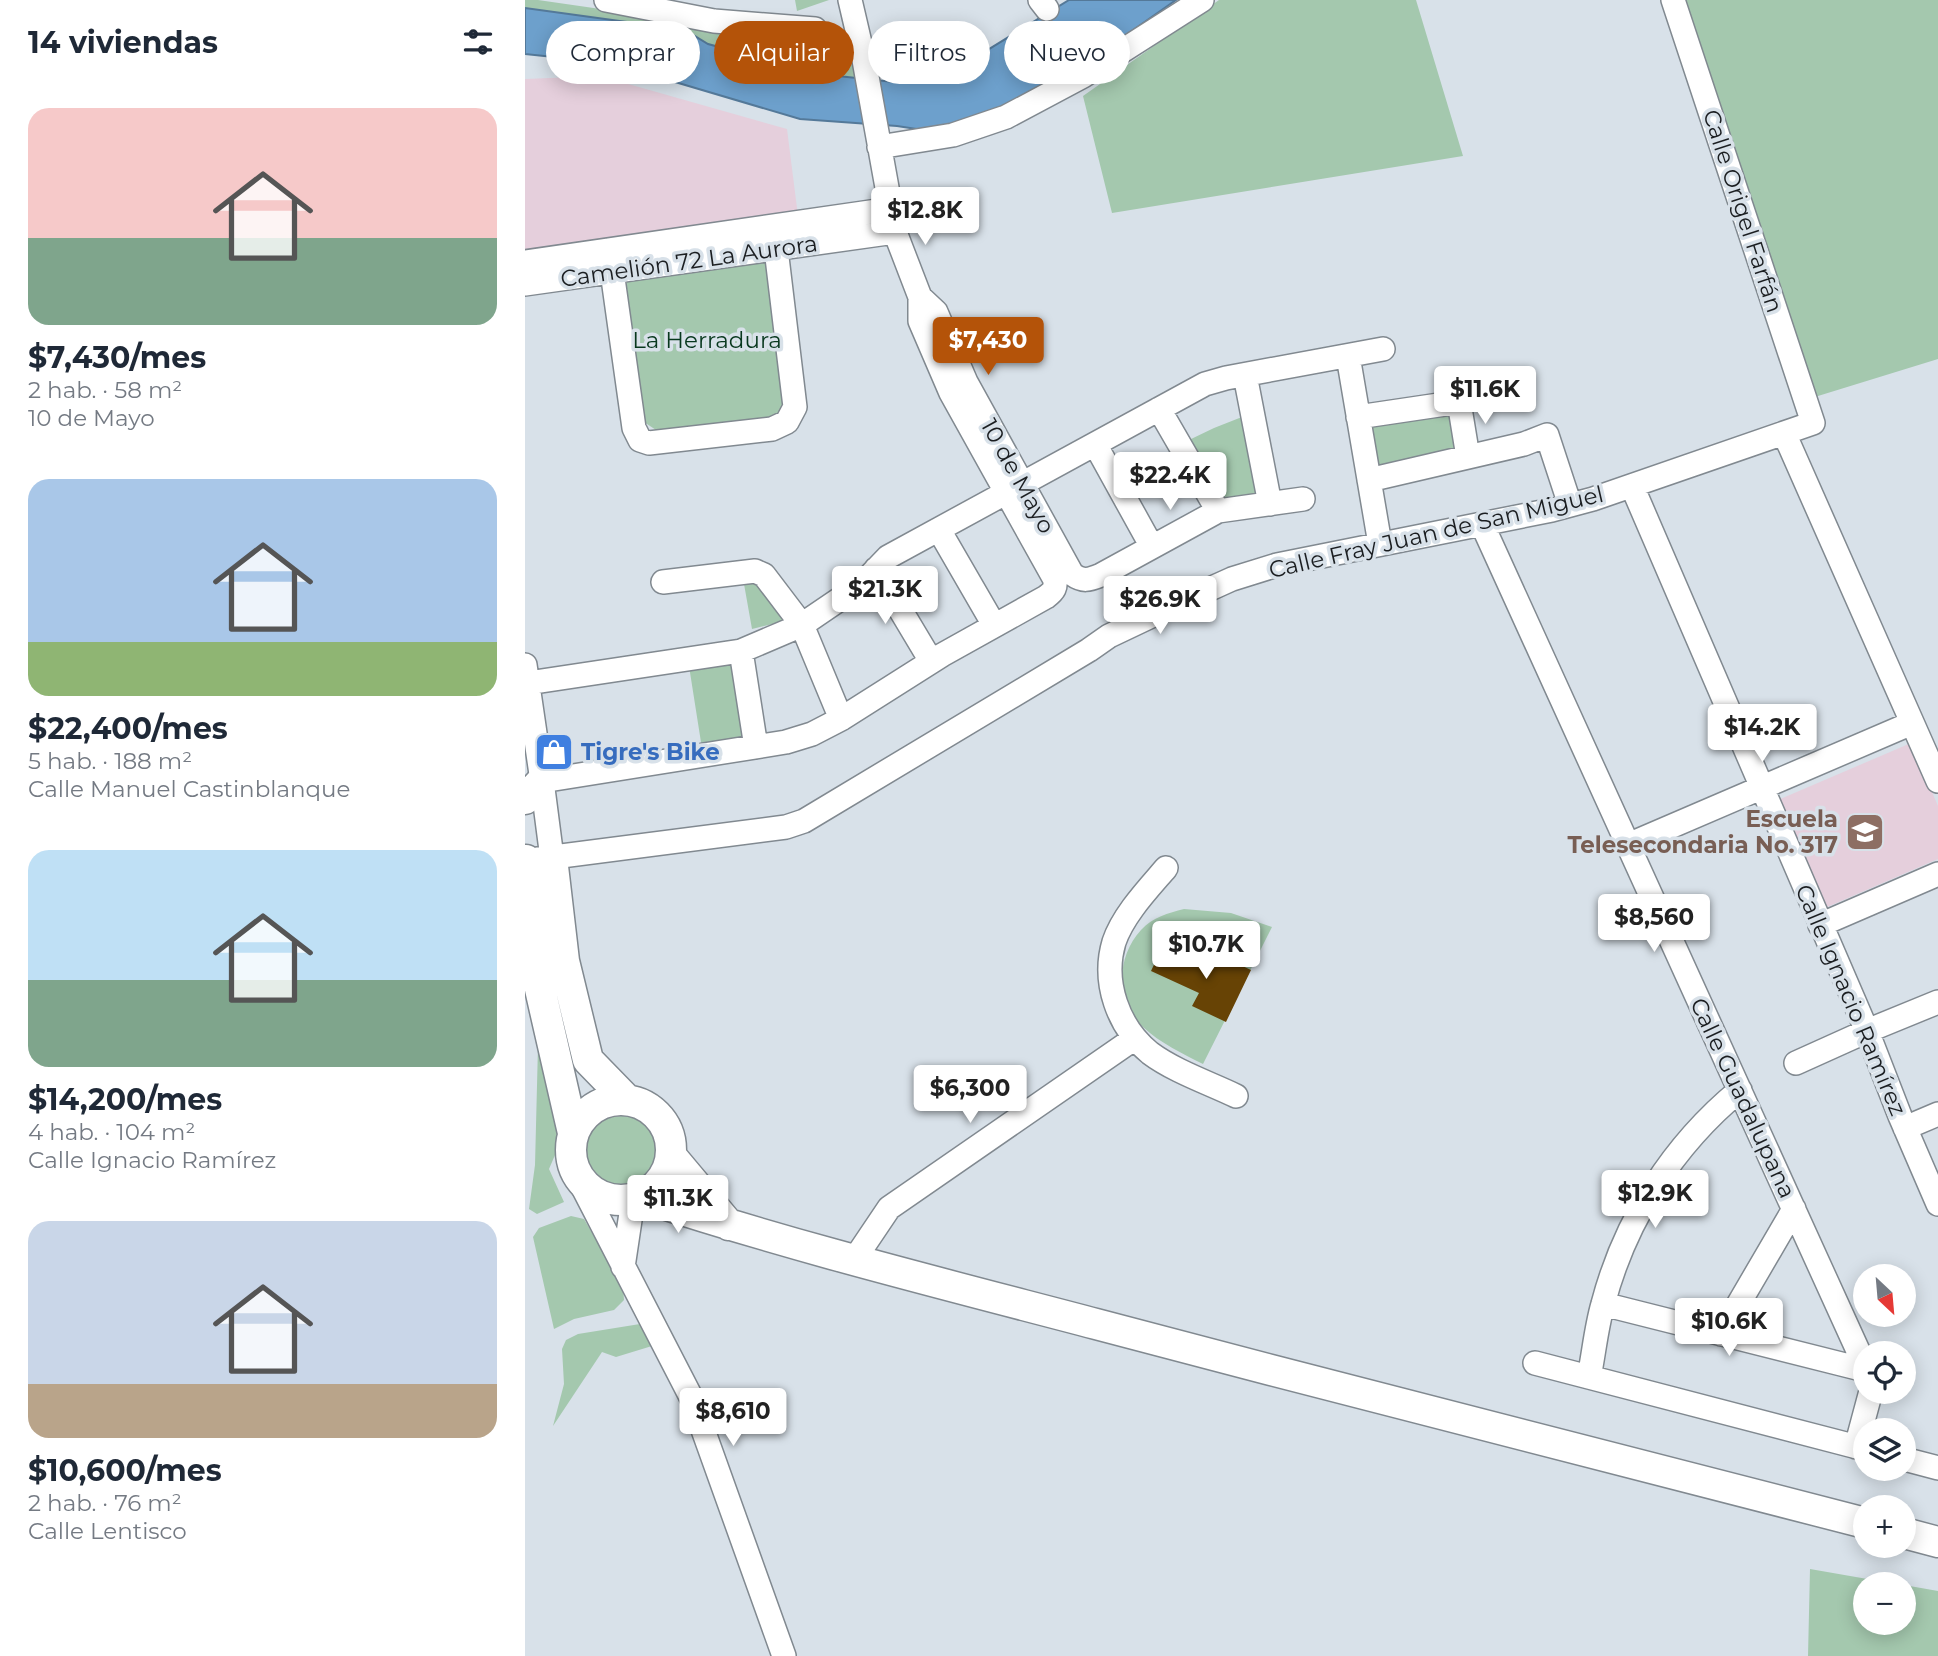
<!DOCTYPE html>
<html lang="es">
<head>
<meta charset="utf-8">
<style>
  :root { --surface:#fff; --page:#f6f6f7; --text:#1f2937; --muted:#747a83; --accent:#b45309 }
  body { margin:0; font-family:Montserrat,sans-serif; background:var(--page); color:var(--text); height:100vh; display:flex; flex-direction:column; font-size:26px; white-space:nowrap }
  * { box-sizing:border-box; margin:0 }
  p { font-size:23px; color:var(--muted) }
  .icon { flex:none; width:38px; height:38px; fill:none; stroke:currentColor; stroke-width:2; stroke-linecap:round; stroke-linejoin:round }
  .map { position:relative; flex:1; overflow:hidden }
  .drawer { display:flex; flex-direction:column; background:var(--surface); width:525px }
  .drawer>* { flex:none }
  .banner { position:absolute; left:21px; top:21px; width:665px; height:63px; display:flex; gap:14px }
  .needle { width:46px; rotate:154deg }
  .buttons { position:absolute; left:1328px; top:1264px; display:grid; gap:14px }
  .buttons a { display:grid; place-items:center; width:63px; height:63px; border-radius:50%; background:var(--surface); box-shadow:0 4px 18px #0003; font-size:35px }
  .price { position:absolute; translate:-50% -60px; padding:0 16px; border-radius:7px; background:#fff; color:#222; font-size:23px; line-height:46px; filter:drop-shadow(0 2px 4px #0008) }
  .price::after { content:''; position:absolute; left:50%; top:42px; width:21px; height:16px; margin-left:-10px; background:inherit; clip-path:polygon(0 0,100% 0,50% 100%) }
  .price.active { background:var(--accent); color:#fff }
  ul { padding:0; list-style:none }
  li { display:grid; align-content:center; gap:14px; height:371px; padding:0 28px }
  li span { display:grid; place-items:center; height:217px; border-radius:21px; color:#555 }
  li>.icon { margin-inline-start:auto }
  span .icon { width:126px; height:126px; fill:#fffc; stroke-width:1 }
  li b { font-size:30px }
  h2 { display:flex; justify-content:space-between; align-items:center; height:84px; padding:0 28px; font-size:30px }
  .chip { padding:0 24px; border-radius:32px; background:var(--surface); box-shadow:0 4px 18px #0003; font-size:24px; line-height:63px }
  .chip.active { background:var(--accent); color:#fff }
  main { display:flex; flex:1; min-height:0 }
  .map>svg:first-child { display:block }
  .education { fill:#e5cfdc }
  .green { fill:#a4c8ae }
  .water { fill:#6da0cc; stroke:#547999; stroke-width:2 }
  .building { fill:#674305 }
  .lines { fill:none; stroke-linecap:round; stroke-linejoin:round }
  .minor-casing { stroke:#818990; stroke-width:26 }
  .major-casing { stroke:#818990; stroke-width:33 }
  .minor { stroke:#fff; stroke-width:23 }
  .major { stroke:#fff; stroke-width:30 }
  .labels { text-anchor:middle; stroke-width:7; stroke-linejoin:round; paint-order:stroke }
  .street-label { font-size:23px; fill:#1b1e21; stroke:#d8e1e9 }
  .park-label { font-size:23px; fill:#08381e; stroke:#d8e1e9 }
  .shop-label { font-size:23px; font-weight:bold; fill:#366cbe; stroke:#d8e1e9; text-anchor:start }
  .education-label { font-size:23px; font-weight:bold; fill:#785e54; stroke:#d8e1e9; text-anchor:end }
</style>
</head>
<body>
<main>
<section class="drawer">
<h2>14 viviendas<svg class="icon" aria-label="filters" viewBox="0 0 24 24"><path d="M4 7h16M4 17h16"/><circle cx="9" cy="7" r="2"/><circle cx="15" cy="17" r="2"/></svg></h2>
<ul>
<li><span style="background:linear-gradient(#f6c9c9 60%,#7fa58c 0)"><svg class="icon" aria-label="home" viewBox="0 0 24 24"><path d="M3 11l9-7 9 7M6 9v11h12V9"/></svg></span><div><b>$7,430/mes</b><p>2 hab. · 58 m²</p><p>10 de Mayo</p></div></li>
<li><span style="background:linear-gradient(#a9c7e8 75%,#8fb573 0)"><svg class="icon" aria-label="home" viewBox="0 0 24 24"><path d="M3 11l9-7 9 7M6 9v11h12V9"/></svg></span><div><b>$22,400/mes</b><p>5 hab. · 188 m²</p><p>Calle Manuel Castinblanque</p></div></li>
<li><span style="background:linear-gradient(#bfe0f5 60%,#7fa58c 0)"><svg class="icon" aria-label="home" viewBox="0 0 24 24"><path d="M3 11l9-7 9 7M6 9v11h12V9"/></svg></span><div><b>$14,200/mes</b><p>4 hab. · 104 m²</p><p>Calle Ignacio Ramírez</p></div></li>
<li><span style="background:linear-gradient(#c9d6e8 75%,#b9a48a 0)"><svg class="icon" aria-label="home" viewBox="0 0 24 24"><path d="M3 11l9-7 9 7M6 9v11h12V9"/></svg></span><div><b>$10,600/mes</b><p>2 hab. · 76 m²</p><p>Calle Lentisco</p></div></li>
</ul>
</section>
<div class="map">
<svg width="1413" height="1656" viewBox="0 0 1413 1656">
  <rect width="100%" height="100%" fill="#d8e1e9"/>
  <path class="education" d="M75,76L262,129L273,216L0,255V79Z
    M1386,743L1413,806V859L1300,908L1253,800Z"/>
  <path class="green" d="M0,0H13L145,19L206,34L264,54L334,66L335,79L0,11Z
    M270,0H304L272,11Z
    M694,0H891L938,156L587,213L558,96Z
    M1148,0H1413V359L1280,400Z
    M247,256L262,407L253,420L131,430L119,422L100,273Z
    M935,407L940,458L848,474L840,425Z
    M722,415L742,504L698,506L664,440L689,428Z
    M237,581L260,621L227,629L219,584Z
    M216,651L231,747L178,755L164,666Z
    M659,909L706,913L747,927L678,1064C658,1054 635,1043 618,1027C590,1002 591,957 616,930C628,917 643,913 659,909Z
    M13,1046L30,1094L36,1141L24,1169L39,1202L12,1214L4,1209L10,1165Z
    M57 1156a40 40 0 1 1 80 0a40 40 0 1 1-80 0Z
    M46,1216L59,1219L98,1286L99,1300L89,1310L49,1319L29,1329L8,1237L14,1228Z
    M115,1324L127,1346L91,1357L77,1352L28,1426L39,1384L37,1349L41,1340L53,1334Z
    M1285,1569L1371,1584H1340V1622H1379V1585L1413,1591V1656H1283Z"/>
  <path class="water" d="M544,0H651L564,61L484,109L411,132L372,126L275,119L86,63L0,54V8L160,30L183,44L294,74L369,82L404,76L438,65Z"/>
  <path class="building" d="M637,948L685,970L692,954L726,970L701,1022L667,1006L674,993L626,971Z"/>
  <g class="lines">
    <g class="minor-casing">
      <path id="minor" d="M81,0L189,21L290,29
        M515,0L522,9
        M354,147L428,135L481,117L558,76L677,0
        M84,250L109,428L115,440L124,443L247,429L262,422L270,407L251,249L245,227
        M0,262L366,209
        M0,284L370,232
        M395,297L411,312L441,382L547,574C558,582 564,580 576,575L693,511L778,499
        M823,356L855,544
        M720,375L745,504
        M934,402L943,457
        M634,409L693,511
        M833,417L934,402L980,387
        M1259,433L1413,781
        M570,444L627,547
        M844,480L999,444L1022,435L1045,505
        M1107,486L1342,1031L1375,1116L1413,1204
        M957,524L1340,1366
        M414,530L469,625
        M351,569L406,661
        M138,582L230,571L239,575L277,625L316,719
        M216,651L231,747
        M0,665L17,781L27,858
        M3,683L216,651L277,625L287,618L337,584L363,557L680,384L701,378L858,349
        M17,781L261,742L287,734L316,719L417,655L521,597C529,591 532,587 529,578L426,393L395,321V297L370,232L339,60L325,0
        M1103,845L1387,723
        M13,859L261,827L279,821L564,650L584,636L645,607L707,579L752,565L1027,510L1068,499L1288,423L1148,0
        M641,868C623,889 598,915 589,942C577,982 593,1027 625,1053C649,1071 684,1083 711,1096
        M1295,925L1413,874
        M1271,1063L1342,1031L1413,1002
        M1380,1128L1413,1114
        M53,1178L167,1399L259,1656
        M329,1260L364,1208L610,1038
        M98,1267L108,1200
        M1078,1304L1340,1370
        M1196,1334L1269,1209
        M1010,1363L1340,1449
        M1064,1377C1069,1353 1071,1328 1078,1304C1100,1220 1148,1145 1215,1090
        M1331,1447L1346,1391
        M1379,1459L1413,1468"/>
    </g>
    <g class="major-casing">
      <path id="major" d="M0,680L3,683
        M0,799L17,781
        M27,858L39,961L63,1060L102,1100
        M1,860L10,967L48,1133
        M46 1150a50 50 0 1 1 100 0a50 50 0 1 1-100 0Z
        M147,1157L204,1225
        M117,1197C266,1246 419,1284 571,1324C827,1392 1084,1457 1340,1523
        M1379,1533L1413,1542"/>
    </g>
    <use href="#minor" class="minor"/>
    <use href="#major" class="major"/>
  </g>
  <defs>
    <g id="shop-square" transform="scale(2.0125)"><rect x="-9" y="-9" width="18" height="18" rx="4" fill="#3f7fe0" stroke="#d8e1e9"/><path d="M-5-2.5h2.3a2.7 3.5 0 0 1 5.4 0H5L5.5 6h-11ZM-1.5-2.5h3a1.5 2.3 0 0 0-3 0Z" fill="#fff"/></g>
    <g id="school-square" transform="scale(2.0125)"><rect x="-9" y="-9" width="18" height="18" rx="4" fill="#8d6e63" stroke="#d8e1e9"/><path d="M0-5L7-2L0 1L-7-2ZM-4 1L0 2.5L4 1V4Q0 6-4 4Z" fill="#fff"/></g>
  </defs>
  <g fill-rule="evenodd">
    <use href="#shop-square" x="29" y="752"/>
    <use href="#school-square" x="1340" y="832"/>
  </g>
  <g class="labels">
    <g class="street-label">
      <text transform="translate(1218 211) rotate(72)" y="8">Calle Origel Farfán</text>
      <text transform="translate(164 261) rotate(-8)" y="8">Camelión 72 La Aurora</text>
      <text transform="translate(493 476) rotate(61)" y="8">10 de Mayo</text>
      <text transform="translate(911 532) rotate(-13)" y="8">Calle Fray Juan de San Miguel</text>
      <text transform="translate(1326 1000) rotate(67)" y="8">Calle Ignacio Ramírez</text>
      <text transform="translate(1218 1098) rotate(65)" y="8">Calle Guadalupana</text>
    </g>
    <g class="park-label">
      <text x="182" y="348">La Herradura</text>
    </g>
    <g class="shop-label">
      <text x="56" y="760">Tigre's Bike</text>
    </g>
    <g class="education-label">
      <text x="1313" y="827">Escuela<tspan x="1313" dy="26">Telesecondaria No. 317</tspan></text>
    </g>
  </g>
</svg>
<div class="buttons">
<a><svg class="needle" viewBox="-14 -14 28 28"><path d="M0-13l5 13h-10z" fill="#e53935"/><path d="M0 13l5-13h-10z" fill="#747a83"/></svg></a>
<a><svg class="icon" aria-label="locate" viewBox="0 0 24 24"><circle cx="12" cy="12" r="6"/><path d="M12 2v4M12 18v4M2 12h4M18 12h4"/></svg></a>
<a><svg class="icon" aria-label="layers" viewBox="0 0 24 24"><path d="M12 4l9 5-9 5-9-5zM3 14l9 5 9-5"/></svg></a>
<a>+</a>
<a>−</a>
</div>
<b class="price" style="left:400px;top:247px">$12.8K</b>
<b class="price active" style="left:463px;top:377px">$7,430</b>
<b class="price" style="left:960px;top:426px">$11.6K</b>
<b class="price" style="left:645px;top:512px">$22.4K</b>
<b class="price" style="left:360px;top:626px">$21.3K</b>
<b class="price" style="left:635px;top:636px">$26.9K</b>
<b class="price" style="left:1237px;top:764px">$14.2K</b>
<b class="price" style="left:1129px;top:954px">$8,560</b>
<b class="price" style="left:681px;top:981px">$10.7K</b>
<b class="price" style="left:445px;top:1125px">$6,300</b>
<b class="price" style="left:1130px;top:1230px">$12.9K</b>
<b class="price" style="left:153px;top:1235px">$11.3K</b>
<b class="price" style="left:1204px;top:1358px">$10.6K</b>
<b class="price" style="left:208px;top:1448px">$8,610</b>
<div class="banner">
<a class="chip">Comprar</a>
<a class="chip active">Alquilar</a>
<a class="chip">Filtros</a>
<a class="chip">Nuevo</a>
</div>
</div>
</main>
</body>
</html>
